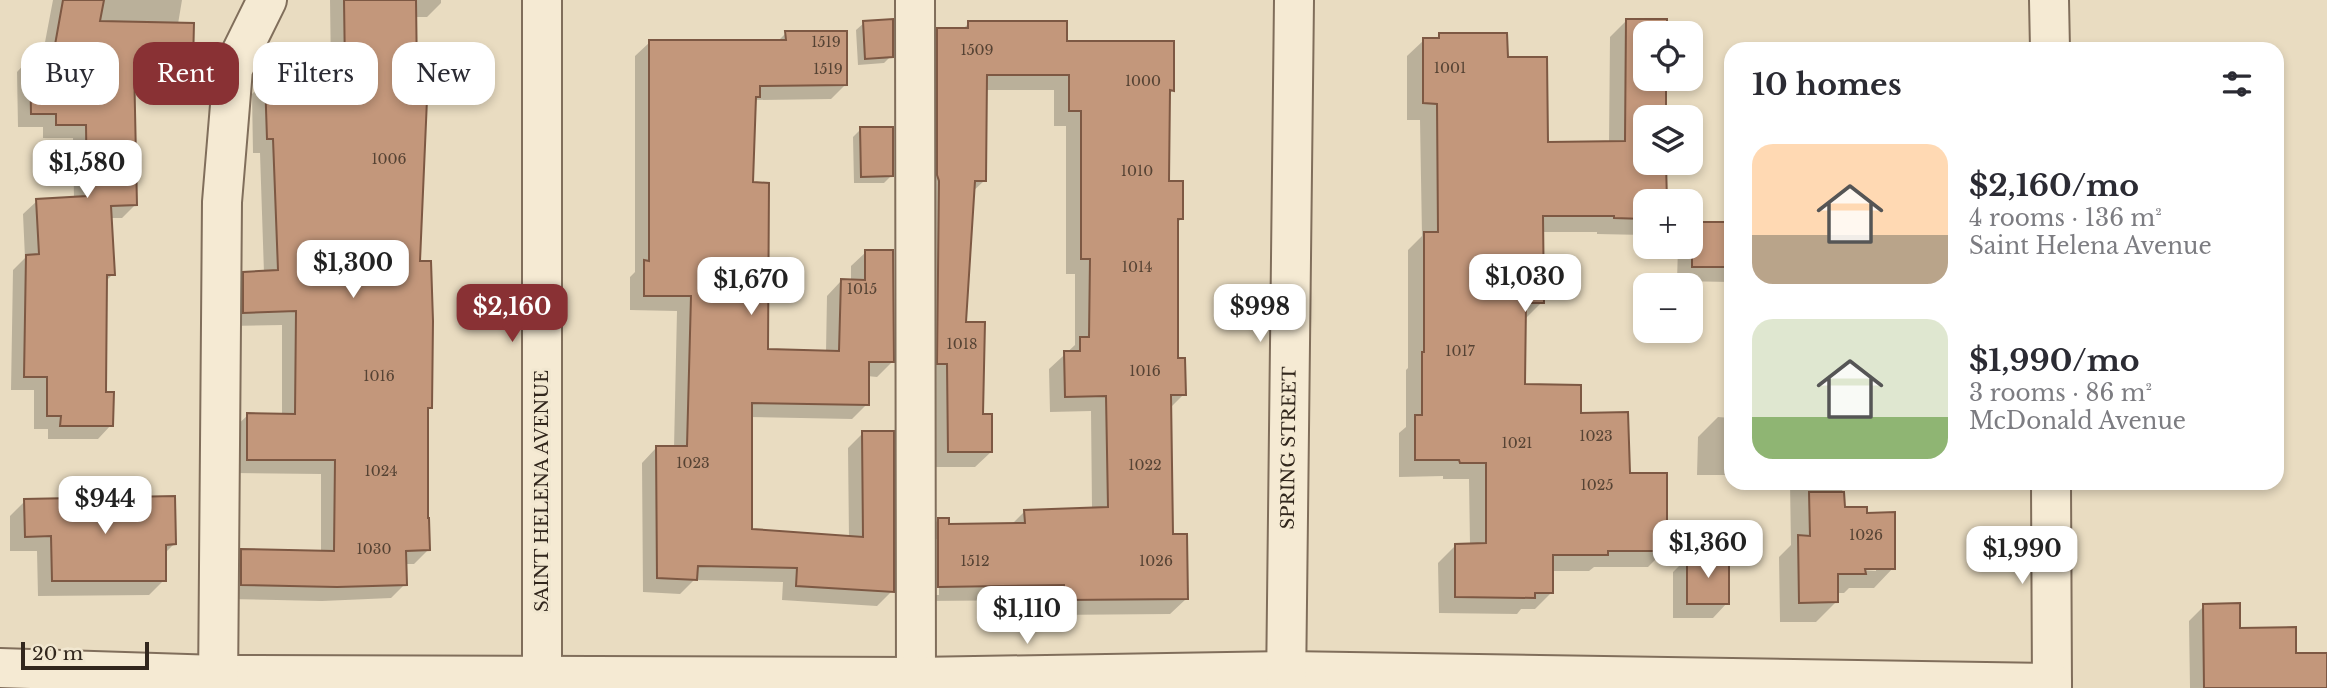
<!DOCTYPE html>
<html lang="en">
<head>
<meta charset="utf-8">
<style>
  :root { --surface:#fff; --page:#f7f7f7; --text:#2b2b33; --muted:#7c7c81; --accent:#893134 }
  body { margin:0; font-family:"Libre Baskerville",serif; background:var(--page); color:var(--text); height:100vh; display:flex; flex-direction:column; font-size:26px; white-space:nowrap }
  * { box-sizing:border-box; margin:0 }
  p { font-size:23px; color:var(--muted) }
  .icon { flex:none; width:38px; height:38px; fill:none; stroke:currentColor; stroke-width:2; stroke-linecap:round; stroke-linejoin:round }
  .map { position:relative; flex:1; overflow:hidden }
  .side { position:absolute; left:1724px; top:42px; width:560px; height:448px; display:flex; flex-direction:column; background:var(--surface); border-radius:21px; box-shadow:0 4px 10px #0003 }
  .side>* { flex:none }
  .top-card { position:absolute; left:21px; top:42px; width:665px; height:63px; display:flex; gap:14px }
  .tools { position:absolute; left:1633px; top:21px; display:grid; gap:14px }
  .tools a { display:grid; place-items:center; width:70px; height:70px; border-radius:14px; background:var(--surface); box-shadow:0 4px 10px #0003; font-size:35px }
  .scale { position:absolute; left:21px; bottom:18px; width:128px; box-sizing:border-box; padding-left:7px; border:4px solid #32271d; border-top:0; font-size:19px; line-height:24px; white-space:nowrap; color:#32271d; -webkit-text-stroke:5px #f1e7d0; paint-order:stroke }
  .price { position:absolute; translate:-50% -60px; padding:0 16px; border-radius:14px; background:#fff; color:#222; font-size:23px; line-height:46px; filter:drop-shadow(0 2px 4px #0008) }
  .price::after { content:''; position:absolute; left:50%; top:42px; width:21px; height:16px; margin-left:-10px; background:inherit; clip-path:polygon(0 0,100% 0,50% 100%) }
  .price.active { background:var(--accent); color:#fff }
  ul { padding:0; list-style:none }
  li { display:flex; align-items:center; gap:21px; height:175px; padding:0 28px }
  li span { display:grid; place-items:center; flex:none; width:196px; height:140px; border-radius:21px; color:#555 }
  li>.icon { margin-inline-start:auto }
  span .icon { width:84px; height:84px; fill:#fffc; stroke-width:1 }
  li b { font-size:30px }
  h2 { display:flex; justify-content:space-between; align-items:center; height:84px; padding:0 28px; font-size:30px }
  .chip { padding:0 24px; border-radius:21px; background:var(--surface); box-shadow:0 4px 10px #0003; font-size:24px; line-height:63px }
  .chip.active { background:var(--accent); color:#fff }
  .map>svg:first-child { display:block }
  .shadow { fill:#0003; fill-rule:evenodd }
  .building { fill:#c3977b; stroke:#7d5843; stroke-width:2 }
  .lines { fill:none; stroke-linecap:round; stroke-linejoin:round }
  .minor-casing { stroke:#806e5b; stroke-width:42 }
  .minor { stroke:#f5ead3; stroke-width:38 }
  .labels { text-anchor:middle; stroke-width:6; stroke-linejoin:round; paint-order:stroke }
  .number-label { font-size:14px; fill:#564334 }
  .street-label { font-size:18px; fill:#32271d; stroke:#f1e7d0 }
</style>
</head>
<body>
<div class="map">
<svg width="2327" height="688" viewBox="0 0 2327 688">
  <rect width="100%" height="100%" fill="#e9dcc1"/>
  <path class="shadow" d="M53,0H182L178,24L191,64L178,77L133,76L135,205L122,218H110L113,274L105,282V394L111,425L98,439H48V429H34V390H11L13,270L25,258L23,214L37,201L74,199L73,138H43V127H18L17,72L30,58H42Z
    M330,0H441V3L427,17H414L418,263L431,407L426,411L428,550L414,564H405V584L391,598L322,601L227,599V565L242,551L321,552V474L234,473L233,429L248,415H282V325L229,326L230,288L244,273H264L260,153H253L252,94L266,80H276L284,71H331Z
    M1627,20H1665V33H1645V79H1665V117H1645V163H1665V201H1645V235L1597,234V232H1542V302L1525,319L1523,386L1579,415L1628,474L1665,550L1648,567H1594L1589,571H1551L1552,592L1535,609H1521L1517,614L1439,613L1438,563L1455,546L1470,545L1469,479H1443V476L1399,477V433L1406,427V370L1408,368V250L1422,236L1420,120H1407V56L1424,40H1435L1440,35L1506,59L1546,144L1609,143L1610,37Z
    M864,23L891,56L884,63L858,65L856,30Z
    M969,23L1066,43L1173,90L1168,95L1167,183L1182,218L1176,224V360L1184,394L1169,409L1171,536L1186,599L1170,614L1049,615V600L923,601V535L938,520L947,526L1011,525L1025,511L1092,509L1091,411L1050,412L1049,369L1075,345V274H1066V126H1054V90H985L984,181L972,192L964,323L981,416L991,452L975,467H933L922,45L938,30H962ZM936,539H939V595H936Z
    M786,33L846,84L831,99L754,100L751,184L766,351L826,352L827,296L841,281H851V266L866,252L892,362L877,377L867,376V404L852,419L750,417V530L849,538L848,448L863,433L892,591L877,606L782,600L783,582L694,580L680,594L643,592L642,463L656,448H674L677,311L630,310V277L635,272V56L650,42H777Z
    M861,129L892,175L884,183H854L853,137Z
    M1693,223L1731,224V282L1677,281L1678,247H1690V226Z
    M1718,417L1731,418V475H1697L1698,437Z
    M1790,483H1842L1843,509L1866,515L1893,568L1874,588H1849L1844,593H1836V602L1816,622H1780L1779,557L1791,545ZM1876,567V571L1857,570Z
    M25,501L174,544L164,554V580L149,595L38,596L37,551H10V516Z
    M1688,557L1727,603L1713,618H1673V572Z
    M2204,606L2239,630L2295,655H2327V688H2190L2189,621Z"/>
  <path class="building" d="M63,0H104L100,21L194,23L193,64L134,63L137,205L111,206L115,275H107L106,392H114L113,426H60L61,416H47V377H24L26,255L39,254L36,199L87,196L86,125H56V114H31L30,56H53Z
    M344,0H416L417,76H428L420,261H431L433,321L432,408H428V518H429L430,550L406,551L407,585L337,587L241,585V549L334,551L335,460H247V413L295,414L296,311L243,313V272L278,270L273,139H267L265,78L286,77L283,70L345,69Z
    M893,19V57L865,59L863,21Z
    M1626,19H1667V33H1645V79H1666V117H1645V163H1666L1667,201H1645V219L1614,218V216H1543L1544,303H1526L1525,384L1581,385V413L1628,412L1630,473H1667V551H1608V555H1553V593H1535V598L1455,597V544L1486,543V463H1460L1459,460H1415V415H1422V352H1424V232H1438L1437,104L1423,103V38H1439V33H1507L1508,57H1547L1548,142L1625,141Z
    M968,21H1067V41H1174V91L1170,90L1169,181H1183V219H1178V358H1185L1186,395H1171L1173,534H1187L1188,599L1064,600V585L938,587V518H949V524L1025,523L1024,510L1108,507L1106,396L1065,397L1064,351H1080V337H1089L1090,259H1081V111H1069V75H987L986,181H975L966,322H985L983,414H992V452H948L947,364H937L939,181L937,175V28H968Z
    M785,31H847V85L760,86V97H756L753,182L769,183L768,349L839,351L841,279L865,280V250H893L894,362H869V405L752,403V529L863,537L862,431H894V592L796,586L797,568L698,566L697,580L657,578L656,446H687L691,296H644V260L649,261V40H786Z
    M860,127H893V176L861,177Z
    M1692,222H1731V267H1692Z
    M1809,492H1844L1845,507H1867V513L1895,512V569H1865L1866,574H1838V602L1799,603L1798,535L1810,536Z
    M175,496L176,544L166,545V581H52L51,536L25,537L24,499Z
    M1687,555H1729V604H1687Z
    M2240,603V628L2296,627V653H2327V688H2204L2203,604Z"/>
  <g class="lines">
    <g class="minor-casing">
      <g id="minor">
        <path d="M915,0L916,688"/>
        <path d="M2049,0L2050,49"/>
        <path d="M2051,483L2052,688"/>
        <path d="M0,668L218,675L916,677L1286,671L2052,683"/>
        <path d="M218,688L222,202L233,69L267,0"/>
        <path d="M542,688V0"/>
        <path id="s1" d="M1286,688L1294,0"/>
      </g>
    </g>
    <use href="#minor" class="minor"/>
  </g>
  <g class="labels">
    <g class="number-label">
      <text x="826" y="47">1519</text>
      <text x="977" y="55">1509</text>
      <text x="1450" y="73">1001</text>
      <text x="828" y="74">1519</text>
      <text x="1143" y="86">1000</text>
      <text x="389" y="164">1006</text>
      <text x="1137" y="176">1010</text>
      <text x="1137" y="272">1014</text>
      <text x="862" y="294">1015</text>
      <text x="962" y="349">1018</text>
      <text x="1460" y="356">1017</text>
      <text x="1145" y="376">1016</text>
      <text x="379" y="381">1016</text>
      <text x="1596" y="441">1023</text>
      <text x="1517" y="448">1021</text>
      <text x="693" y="468">1023</text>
      <text x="1145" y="470">1022</text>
      <text x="381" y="476">1024</text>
      <text x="1597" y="490">1025</text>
      <text x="1866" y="540">1026</text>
      <text x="374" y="554">1030</text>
      <text x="975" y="566">1512</text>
      <text x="1156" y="566">1026</text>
    </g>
    <g class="street-label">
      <text dy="6" stroke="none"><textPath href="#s1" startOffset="240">SPRING STREET</textPath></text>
      <text transform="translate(542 491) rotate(-90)" y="6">SAINT HELENA AVENUE</text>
    </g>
  </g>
</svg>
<div class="tools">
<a><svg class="icon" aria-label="locate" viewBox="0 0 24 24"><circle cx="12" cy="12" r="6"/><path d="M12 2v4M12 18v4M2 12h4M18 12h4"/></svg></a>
<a><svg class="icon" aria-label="layers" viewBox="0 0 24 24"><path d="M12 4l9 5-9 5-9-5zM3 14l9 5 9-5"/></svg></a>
<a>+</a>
<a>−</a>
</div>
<div class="scale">20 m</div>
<b class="price" style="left:87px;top:200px">$1,580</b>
<b class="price" style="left:353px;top:300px">$1,300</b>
<b class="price" style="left:1525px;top:314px">$1,030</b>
<b class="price" style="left:751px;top:317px">$1,670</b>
<b class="price active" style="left:512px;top:344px">$2,160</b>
<b class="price" style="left:1260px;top:344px">$998</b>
<b class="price" style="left:105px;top:536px">$944</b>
<b class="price" style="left:1708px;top:580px">$1,360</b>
<b class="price" style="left:2022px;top:586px">$1,990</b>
<b class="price" style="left:1027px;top:646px">$1,110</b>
<div class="top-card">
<a class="chip">Buy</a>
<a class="chip active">Rent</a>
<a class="chip">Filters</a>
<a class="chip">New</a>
</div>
<section class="side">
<h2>10 homes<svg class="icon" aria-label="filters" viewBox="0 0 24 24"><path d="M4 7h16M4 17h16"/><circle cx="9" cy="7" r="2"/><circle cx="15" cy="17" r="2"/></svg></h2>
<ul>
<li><span style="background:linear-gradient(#ffd9b3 65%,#b9a48a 0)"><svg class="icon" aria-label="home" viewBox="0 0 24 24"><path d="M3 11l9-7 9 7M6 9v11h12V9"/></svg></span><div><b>$2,160/mo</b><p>4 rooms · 136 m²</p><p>Saint Helena Avenue</p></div></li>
<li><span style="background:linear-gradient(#dfe7d0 70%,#8fb573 0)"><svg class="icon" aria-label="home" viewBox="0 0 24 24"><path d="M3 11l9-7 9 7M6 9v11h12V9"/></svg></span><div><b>$1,990/mo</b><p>3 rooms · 86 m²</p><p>McDonald Avenue</p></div></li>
</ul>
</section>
</div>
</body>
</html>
